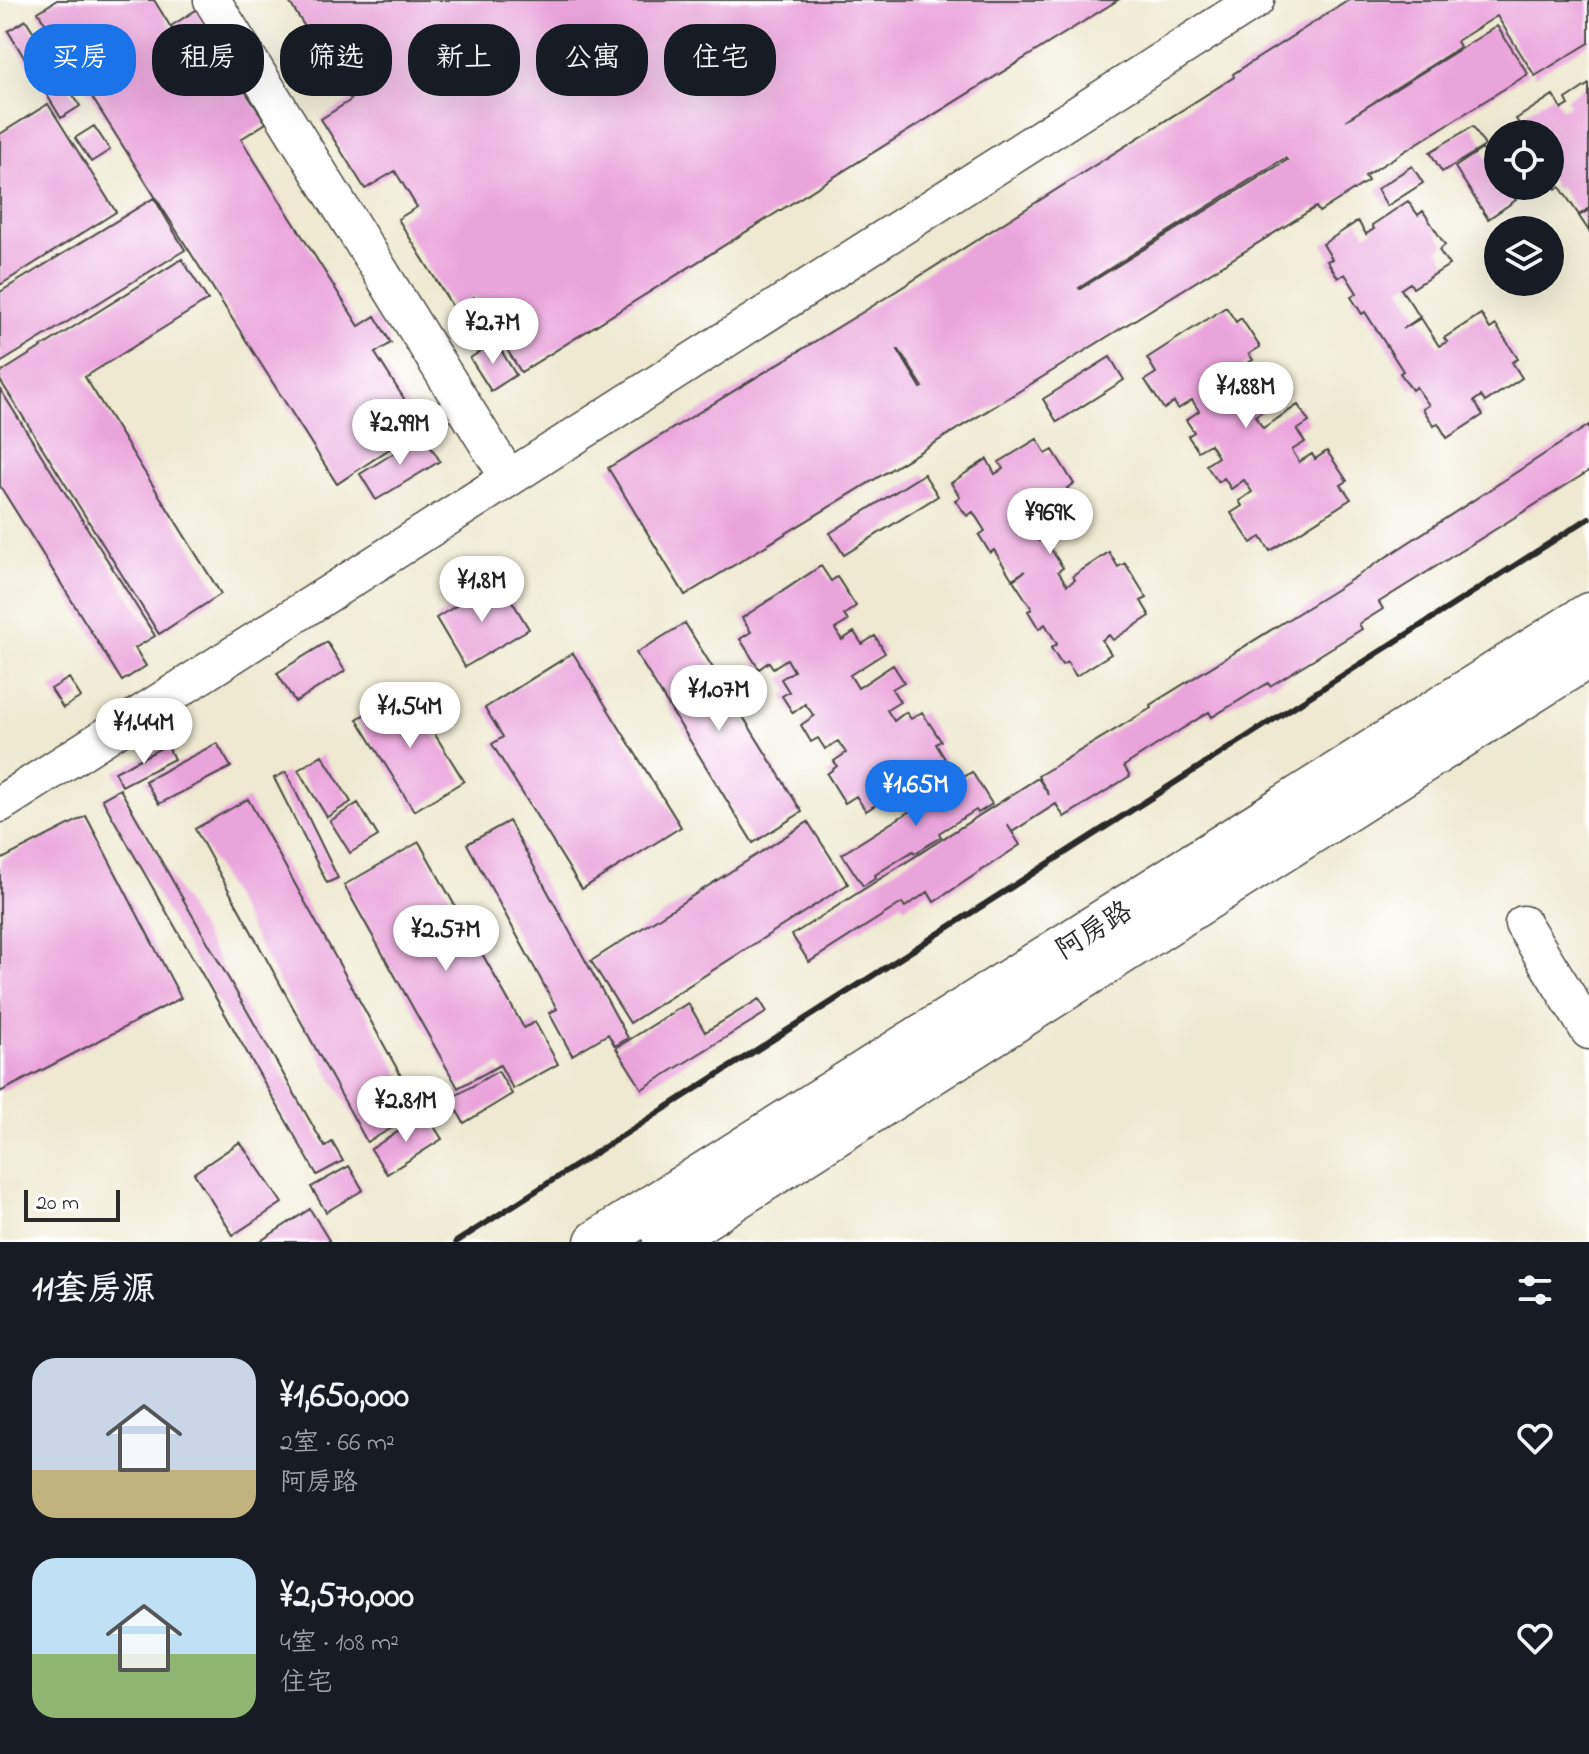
<!DOCTYPE html>
<html lang="zh">
<head>
<meta charset="utf-8">
<style>
  :root { --surface:#171b24; --page:#20242c; --text:#f1f3f6; --muted:#9ea1a6; --accent:#1a73e8 }
  body { margin:0; font-family:"Indie Flower","LXGW WenKai TC",sans-serif; background:var(--page); color:var(--text); height:100vh; display:flex; flex-direction:column; font-size:30px; white-space:nowrap }
  * { box-sizing:border-box; margin:0 }
  p { font-size:26px; color:var(--muted) }
  .icon { flex:none; width:44px; height:44px; fill:none; stroke:currentColor; stroke-width:2; stroke-linecap:round; stroke-linejoin:round }
  .map { position:relative; height:1242px; overflow:hidden }
  .details { display:flex; flex-direction:column; background:var(--surface); flex:1 }
  .details>* { flex:none }
  .banner { position:absolute; left:24px; top:24px; width:800px; height:72px; display:flex; gap:16px }
  .tools { position:absolute; left:1484px; top:120px; display:grid; gap:16px }
  .tools a { display:grid; place-items:center; width:80px; height:80px; border-radius:50%; background:var(--surface); box-shadow:0 8px 32px #0002; font-size:40px }
  .scale { position:absolute; left:24px; bottom:20px; width:96px; box-sizing:border-box; padding-left:8px; border:4px solid #2b2b2b; border-top:0; font-size:22px; line-height:28px; white-space:nowrap; color:#2b2b2b; -webkit-text-stroke:6px #fff; paint-order:stroke }
  .price { position:absolute; translate:-50% -68px; padding:0 18px; border-radius:28px; background:#fff; color:#222; font-size:26px; line-height:52px; filter:drop-shadow(0 2px 4px #0008) }
  .price::after { content:''; position:absolute; left:50%; top:48px; width:24px; height:18px; margin-left:-12px; background:inherit; clip-path:polygon(0 0,100% 0,50% 100%) }
  .price.selected { background:var(--accent); color:#fff }
  ul { padding:0; list-style:none }
  li { display:flex; align-items:center; gap:24px; height:200px; padding:0 32px }
  li span { display:grid; place-items:center; flex:none; width:224px; height:160px; border-radius:24px; color:#555 }
  li>.icon { margin-inline-start:auto }
  span .icon { width:96px; height:96px; fill:#fffc; stroke-width:1 }
  li b { font-size:34px }
  h2 { display:flex; justify-content:space-between; align-items:center; height:96px; padding:0 32px; font-size:34px }
  .chip { padding:0 28px; border-radius:32px; background:var(--surface); box-shadow:0 8px 32px #0002; font-size:28px; line-height:72px }
  .chip.selected { background:var(--accent); color:#fff }
  .map>svg:first-child { display:block }
  .building { fill:#eaa4dc; fill-rule:evenodd }
  .lines { fill:none; stroke-linecap:round; stroke-linejoin:round }
  .minor-casing { stroke:#484844; stroke-width:39 }
  .major-casing { stroke:#484844; stroke-width:47 }
  .minor { stroke:#fff; stroke-width:36 }
  .major { stroke:#fff; stroke-width:44 }
  .rail { stroke:#2b2b2b; stroke-width:6 }
  .labels { text-anchor:middle; stroke-width:8; stroke-linejoin:round; paint-order:stroke }
  .street-label { font-size:28px; fill:#2b2b2b; stroke:#fff }
</style>
</head>
<body>
<div class="map">
<svg width="1589" height="1242" viewBox="0 0 1589 1242">
  <rect width="100%" height="100%" fill="#fff"/>
  <filter id="ink" filterUnits="userSpaceOnUse"><feTurbulence type="fractalNoise" baseFrequency=".0125" numOctaves="2"/><feDisplacementMap in="SourceGraphic" scale="16" xChannelSelector="R" yChannelSelector="G"/><feConvolveMatrix kernelMatrix="1 2 1 2 8 2 1 2 1" color-interpolation-filters="sRGB"/></filter>
  <filter id="wash" filterUnits="userSpaceOnUse"><feTurbulence type="fractalNoise" baseFrequency=".006" numOctaves="4" result="noise"/><feDisplacementMap in="SourceGraphic" scale="32" xChannelSelector="R" yChannelSelector="G"/><feGaussianBlur stdDeviation="1.8" result="paint"/><feColorMatrix in="noise" values="0 0 0 0 0 0 0 0 0 0 0 0 0 0 0 0 0 1.4 0 .05"/><feComposite in="paint" operator="in"/></filter>
  <g filter="url(#wash)">
    <rect width="100%" height="100%" fill="#eee9d0"/>
    <g id="blocks">
      <path class="building" d="M57,0H154L204,81L171,26L204,5L234,52L224,59L266,123L241,139L359,326L375,316L391,343L375,353L422,427L337,484L38,12Z
        M288,0H1118L521,372L474,297L454,309L398,219L417,207L395,171L365,189L321,119L351,100Z
        M1349,0H1589V43L1535,76L1497,16L1457,41L1460,47L1346,120L1497,26L1528,74L1365,176L1368,181L1319,212L1316,207L1054,370L685,595L608,468L871,307L1234,77L1233,74ZM1285,158L1287,160L1080,289L1079,288ZM898,350H899L923,387L921,388Z
        M26,20L80,106L61,118L8,31Z
        M1589,84V208L1579,215L1560,187L1556,189L1550,179V134H1526L1516,119L1553,95L1562,109L1569,105L1566,99Z
        M48,104L116,212L0,285V134Z
        M94,126L110,150L91,162L75,138Z
        M1473,126L1485,146L1442,172L1430,152Z
        M1482,149L1498,173V186H1506L1516,200L1488,219L1455,167Z
        M1412,166L1423,183L1387,206L1377,189Z
        M154,198L185,250L0,363V292Z
        M1408,201L1418,215L1423,211L1445,245L1439,250L1449,265L1413,288L1410,283L1401,289L1420,317L1403,329L1421,318L1439,346L1447,342L1444,338L1481,314L1490,329L1496,325L1518,359L1512,362L1522,378L1485,402L1481,396L1474,401L1483,415L1447,438L1438,423L1434,426L1423,409L1429,405L1416,387L1412,390L1400,373L1403,371L1365,312L1362,314L1351,297L1357,293L1345,274L1338,278L1327,261L1332,259L1323,244L1358,221L1366,234L1374,229L1372,225Z
        M1589,210V231L1579,216Z
        M182,259L208,300L85,377L221,594L159,634L0,380V373Z
        M1226,307L1236,322L1241,318L1260,347L1249,354L1253,360L1239,368L1247,380L1260,372L1268,384L1279,376L1290,393L1255,416L1263,428L1298,405L1309,422L1297,430L1305,442L1292,450L1299,462L1312,454L1315,459L1327,451L1347,481L1341,485L1351,499L1270,551L1261,537L1251,543L1231,513L1242,506L1239,501L1252,492L1244,480L1231,489L1224,478L1218,482L1206,465L1218,457L1210,444L1198,451L1188,436L1194,432L1186,420L1199,411L1192,400L1178,409L1174,402L1164,409L1145,380L1156,373L1147,358Z
        M496,342L516,375L491,391L470,358Z
        M1110,357L1124,380L1057,422L1043,399Z
        M0,389L155,636L135,648L146,666L122,681L0,486Z
        M1589,425V471L1379,602L1383,609L1359,624L1362,629L1270,686L1268,683L1212,717L1209,712L1169,737L1124,766L1130,776L1064,817L1056,804L1012,832L1007,824L1020,845L934,902L928,892L905,907L902,903L809,962L792,935L1038,778L1049,795L1038,776L1151,708L1150,705L1337,589Z
        M423,435L440,461L376,500L360,474Z
        M1037,439L1046,454L1053,450L1074,484L1067,488L1078,503L1041,526L1038,522L1031,527L1039,541L1044,538L1063,568L1058,571L1067,585L1075,580L1073,576L1109,552L1118,567L1125,563L1147,598L1141,601L1150,616L1113,640L1109,635L1102,640L1111,654L1076,676L1067,662L1062,665L1051,648L1057,644L1045,624L1039,629L1028,611L1032,609L1013,580L1025,571L1012,579L994,550L990,553L979,535L985,531L973,512L967,516L955,500L960,497L951,483L987,459L995,474L1003,469L999,462Z
        M924,474L938,496L844,555L830,533Z
        M821,566L831,581L837,577L856,606L844,615L848,621L835,629L842,640L854,632L862,644L875,636L885,653L850,675L858,688L893,665L904,682L892,689L900,702L887,710L894,721L906,712L911,719L922,712L941,741L936,744L945,759L866,811L856,796L845,803L827,774L837,766L834,761L846,753L838,741L825,749L818,738L811,742L801,725L814,716L805,704L793,713L782,696L789,692L781,679L794,671L787,659L773,668L769,662L759,669L740,639L751,632L742,618Z
        M499,580L529,629L465,667L436,618Z
        M685,623L802,812L753,843L636,653Z
        M327,642L345,671L295,702L277,673Z
        M573,653L681,827L582,889L492,744L503,737L485,708Z
        M69,678L81,697L63,708L51,689Z
        M406,688L464,781L414,811L357,719Z
        M217,743L231,767L159,804L145,781Z
        M167,745L174,759L122,786L115,772Z
        M322,755L351,802L327,817L298,770Z
        M286,772L338,878L327,883L274,778Z
        M972,772L992,804L978,813L976,810L939,833L941,837L915,853L913,851L875,875L876,878L863,886L842,854Z
        M120,789L325,1147L332,1142L343,1161L317,1175L102,799Z
        M248,799L421,1112L367,1142L195,829Z
        M358,803L378,836L350,853L330,821Z
        M86,816L181,998L0,1092V860Z
        M509,821L628,1038L615,1046L608,1034L572,1055L549,1013L557,1009L467,844Z
        M808,822L848,884L630,1023L591,961Z
        M419,842L524,1028L535,1022L558,1064L513,1089L500,1065L458,1088L344,885Z
        M759,999L767,1012L642,1089L616,1048L688,1003L705,1032Z
        M498,1071L512,1094L464,1123L450,1099Z
        M426,1114L442,1139L387,1174L371,1149Z
        M240,1142L282,1203L233,1235L194,1173Z
        M349,1166L363,1190L326,1212L311,1187Z
        M310,1209L330,1242H259Z"/>
    </g>
  </g>
  <g filter="url(#ink)">
    <use href="#blocks" fill-opacity="0" stroke="#484844" stroke-width="2"/>
    <g class="lines">
      <g class="minor-casing">
        <path id="minor" d="M212,0L508,477
          M0,804L1256,0
          M1523,924L1589,1031"/>
      </g>
      <g class="major-casing">
        <path id="major" d="M597,1242L1589,615
          M665,1242L1589,655"/>
      </g>
      <use href="#minor" class="minor"/>
      <use href="#major" class="major"/>
      <path class="rail" d="M456,1242L1589,518"/>
    </g>
  </g>
  <g class="labels">
    <g class="street-label">
      <text transform="translate(1093 929) rotate(-32)" y="10">阿房路</text>
    </g>
  </g>
</svg>
<div class="tools">
<a><svg class="icon" aria-label="locate" viewBox="0 0 24 24"><circle cx="12" cy="12" r="6"/><path d="M12 2v4M12 18v4M2 12h4M18 12h4"/></svg></a>
<a><svg class="icon" aria-label="layers" viewBox="0 0 24 24"><path d="M12 4l9 5-9 5-9-5zM3 14l9 5 9-5"/></svg></a>
</div>
<div class="scale">20 m</div>
<b class="price" style="left:493px;top:366px">¥2.7M</b>
<b class="price" style="left:1246px;top:430px">¥1.88M</b>
<b class="price" style="left:400px;top:467px">¥2.99M</b>
<b class="price" style="left:1050px;top:556px">¥969K</b>
<b class="price" style="left:482px;top:624px">¥1.8M</b>
<b class="price" style="left:719px;top:733px">¥1.07M</b>
<b class="price" style="left:410px;top:750px">¥1.54M</b>
<b class="price" style="left:144px;top:766px">¥1.44M</b>
<b class="price selected" style="left:916px;top:828px">¥1.65M</b>
<b class="price" style="left:446px;top:973px">¥2.57M</b>
<b class="price" style="left:406px;top:1144px">¥2.81M</b>
<div class="banner">
<a class="chip selected">买房</a>
<a class="chip">租房</a>
<a class="chip">筛选</a>
<a class="chip">新上</a>
<a class="chip">公寓</a>
<a class="chip">住宅</a>
</div>
</div>
<section class="details">
<h2>11套房源<svg class="icon" aria-label="filters" viewBox="0 0 24 24"><path d="M4 7h16M4 17h16"/><circle cx="9" cy="7" r="2"/><circle cx="15" cy="17" r="2"/></svg></h2>
<ul>
<li><span style="background:linear-gradient(#c9d6e8 70%,#c2b280 0)"><svg class="icon" aria-label="home" viewBox="0 0 24 24"><path d="M3 11l9-7 9 7M6 9v11h12V9"/></svg></span><div><b>¥1,650,000</b><p>2室 · 66 m²</p><p>阿房路</p></div><svg class="icon" aria-label="heart" viewBox="0 0 24 24"><path d="M12 20l-8-8c-3-5 5-10 8-4 3-6 11-1 8 4z"/></svg></li>
<li><span style="background:linear-gradient(#bfe0f5 60%,#8fb573 0)"><svg class="icon" aria-label="home" viewBox="0 0 24 24"><path d="M3 11l9-7 9 7M6 9v11h12V9"/></svg></span><div><b>¥2,570,000</b><p>4室 · 108 m²</p><p>住宅</p></div><svg class="icon" aria-label="heart" viewBox="0 0 24 24"><path d="M12 20l-8-8c-3-5 5-10 8-4 3-6 11-1 8 4z"/></svg></li>
</ul>
</section>
</body>
</html>
